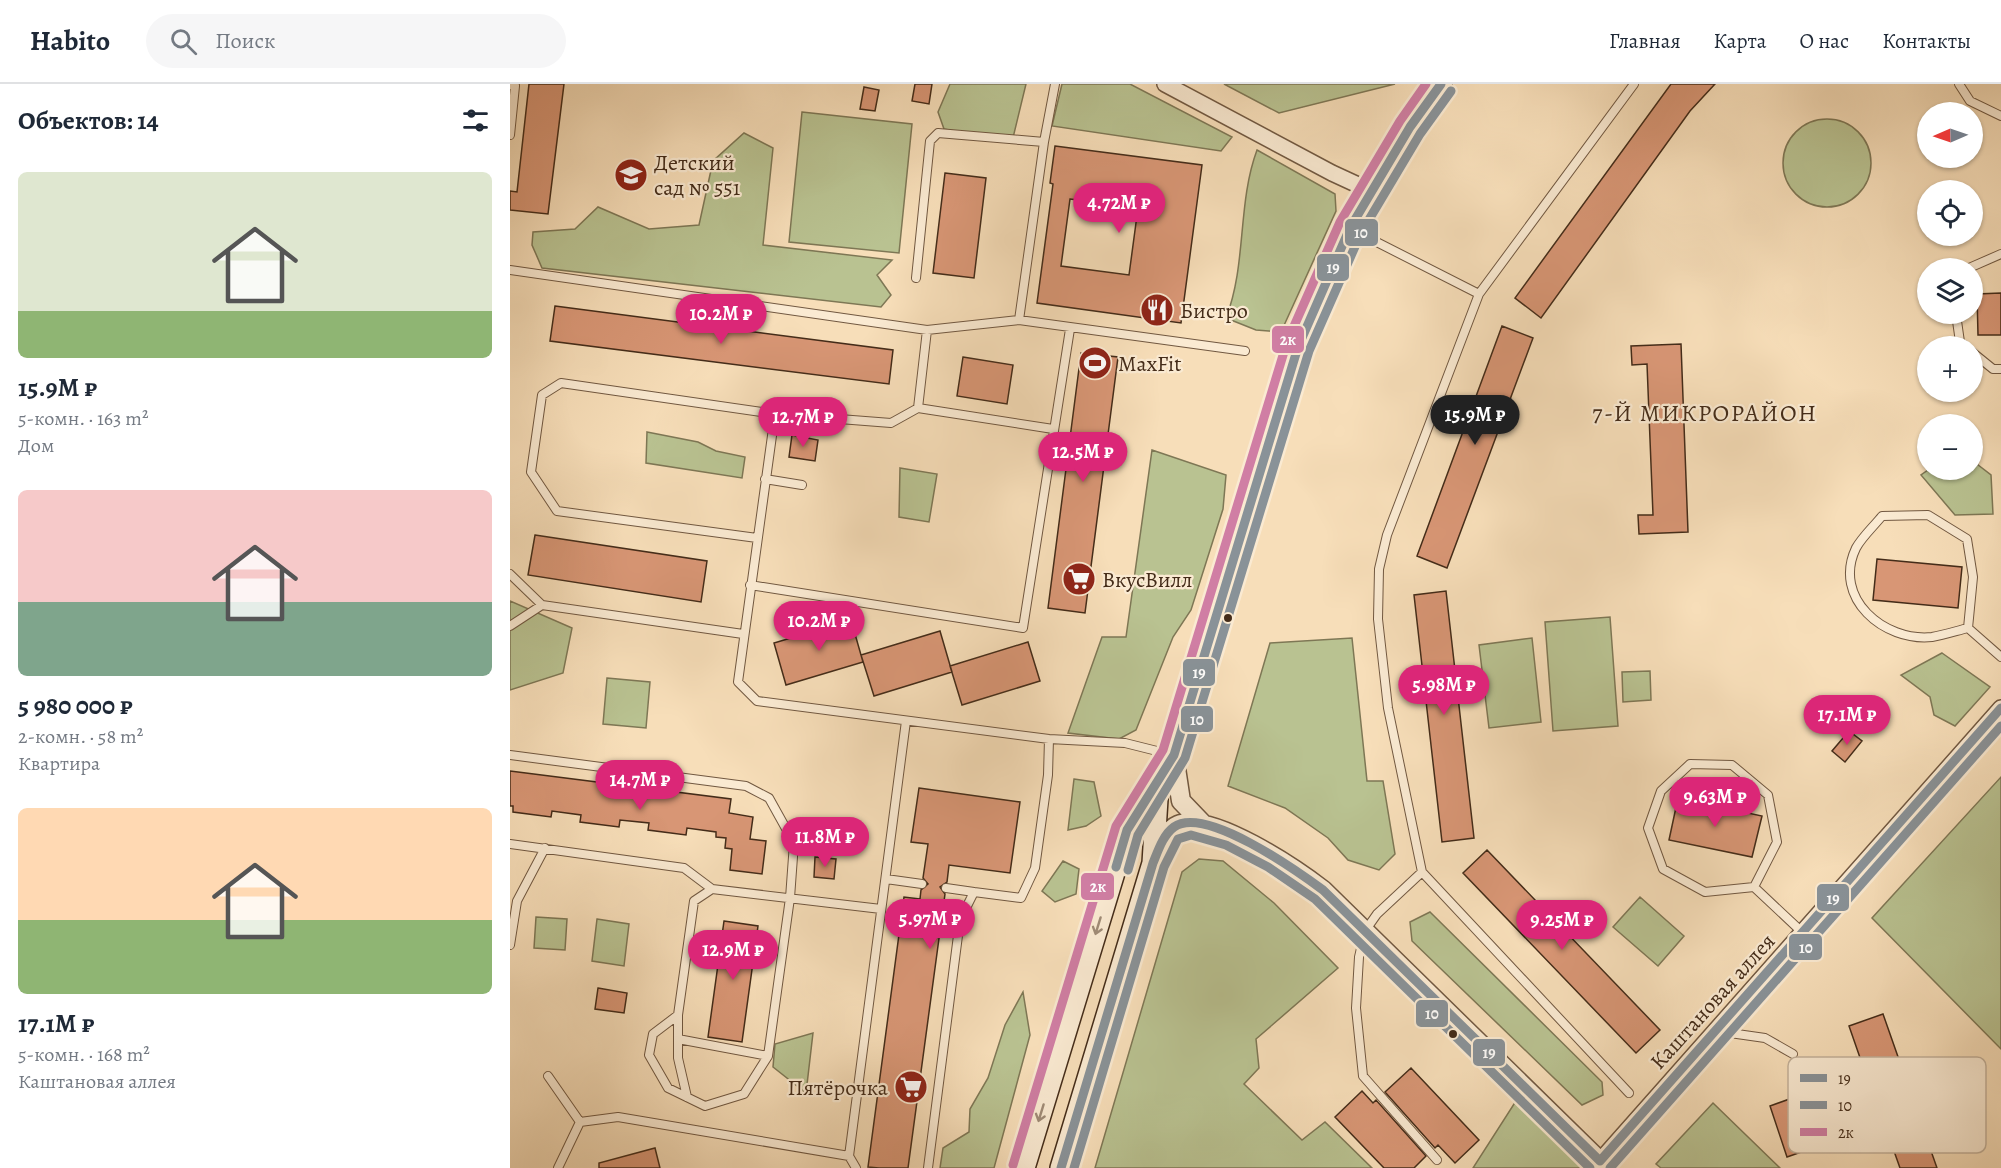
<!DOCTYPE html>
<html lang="ru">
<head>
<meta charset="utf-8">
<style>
  :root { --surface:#fff; --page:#f6f6f7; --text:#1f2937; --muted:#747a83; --line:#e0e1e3; --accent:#db2777 }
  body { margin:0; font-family:Alegreya,serif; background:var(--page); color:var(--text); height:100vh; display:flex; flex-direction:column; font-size:22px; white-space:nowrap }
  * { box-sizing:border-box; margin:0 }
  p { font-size:20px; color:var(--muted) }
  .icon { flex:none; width:33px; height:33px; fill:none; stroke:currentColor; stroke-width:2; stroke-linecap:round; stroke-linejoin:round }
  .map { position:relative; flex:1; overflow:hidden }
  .panel { display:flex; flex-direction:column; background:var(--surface); width:510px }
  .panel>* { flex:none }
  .needle { width:39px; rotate:268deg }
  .controls { position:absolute; left:1407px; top:18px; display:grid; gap:12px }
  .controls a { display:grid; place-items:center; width:66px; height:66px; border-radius:50%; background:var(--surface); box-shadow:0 2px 4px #0004; font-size:30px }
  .price { position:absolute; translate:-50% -51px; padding:0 14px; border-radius:21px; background:var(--accent); color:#fff; font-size:20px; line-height:39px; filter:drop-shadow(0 2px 3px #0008) }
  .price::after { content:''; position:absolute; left:50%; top:36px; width:18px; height:14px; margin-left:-9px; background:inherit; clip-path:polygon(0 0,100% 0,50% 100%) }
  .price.selected { background:#222; color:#fff }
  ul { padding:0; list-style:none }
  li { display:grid; align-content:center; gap:12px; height:318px; padding:0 18px }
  li span { display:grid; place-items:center; height:186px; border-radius:9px; color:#555 }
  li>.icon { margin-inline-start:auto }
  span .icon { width:108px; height:108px; fill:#fffc; stroke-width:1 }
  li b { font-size:26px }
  h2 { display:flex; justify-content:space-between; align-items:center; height:72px; padding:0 18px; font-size:26px }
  header { display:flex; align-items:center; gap:36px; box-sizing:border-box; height:84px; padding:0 30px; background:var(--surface); border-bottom:2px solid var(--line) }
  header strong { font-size:28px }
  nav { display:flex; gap:33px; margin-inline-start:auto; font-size:21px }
  .search { width:420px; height:54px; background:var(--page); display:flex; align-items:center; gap:15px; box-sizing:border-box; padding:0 21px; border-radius:33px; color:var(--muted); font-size:22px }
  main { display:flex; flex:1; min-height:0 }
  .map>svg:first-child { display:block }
  .green { fill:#b9c291; stroke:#7e7755; stroke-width:1.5 }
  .building { fill:#d89675; stroke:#442c19; stroke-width:1.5; fill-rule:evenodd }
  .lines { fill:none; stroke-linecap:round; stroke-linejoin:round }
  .service-casing { stroke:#715841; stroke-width:10 }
  .minor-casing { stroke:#715841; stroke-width:18 }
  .tertiary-casing { stroke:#715841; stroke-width:21 }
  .secondary-casing { stroke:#442c19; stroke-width:24 }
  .service { stroke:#faead2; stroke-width:8 }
  .minor { stroke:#faead2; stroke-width:15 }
  .tertiary { stroke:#faead2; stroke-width:18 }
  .secondary { stroke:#faead2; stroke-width:21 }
  .bus-1-casing { stroke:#faead2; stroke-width:14 }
  .bus-2-casing { stroke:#faead2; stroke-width:14 }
  .bus-3-casing { stroke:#faead2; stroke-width:14 }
  .bus-1 { stroke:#899298; stroke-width:9 }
  .bus-2 { stroke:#899298; stroke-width:9 }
  .bus-3 { stroke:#d07ea4; stroke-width:9 }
  .oneway { stroke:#9f8b76 }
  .bus-dot { fill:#442c19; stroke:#faead2; stroke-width:2 }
  .labels { text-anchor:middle; stroke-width:4.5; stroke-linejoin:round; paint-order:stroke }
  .poi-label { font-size:22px; fill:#442c19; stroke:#faead2; text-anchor:start }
  .street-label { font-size:22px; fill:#442c19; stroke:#faead2 }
  .neighbourhood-label { font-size:24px; letter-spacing:1.5px; fill:#442c19; stroke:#faead2 }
  .key { fill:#faead2; stroke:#c3b19a; stroke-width:1.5 }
  .key-label { font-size:16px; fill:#442c19 }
  .line-badge { stroke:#faead2; stroke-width:2 }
  .badge-label { font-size:16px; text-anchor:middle; font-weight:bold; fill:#fff }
</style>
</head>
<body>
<header>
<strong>Habito</strong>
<div class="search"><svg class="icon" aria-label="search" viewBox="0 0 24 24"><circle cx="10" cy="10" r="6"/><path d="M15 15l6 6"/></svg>Поиск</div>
<nav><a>Главная</a><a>Карта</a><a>О нас</a><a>Контакты</a></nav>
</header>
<main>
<section class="panel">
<h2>Объектов: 14<svg class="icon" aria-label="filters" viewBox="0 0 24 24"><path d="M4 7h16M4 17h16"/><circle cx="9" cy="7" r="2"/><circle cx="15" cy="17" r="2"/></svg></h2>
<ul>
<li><span style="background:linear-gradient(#dfe7d0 75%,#8fb573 0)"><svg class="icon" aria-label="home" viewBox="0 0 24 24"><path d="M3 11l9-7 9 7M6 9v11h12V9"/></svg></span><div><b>15.9M ₽</b><p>5-комн. · 163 m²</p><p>Дом</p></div></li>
<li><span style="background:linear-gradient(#f6c9c9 60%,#7fa58c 0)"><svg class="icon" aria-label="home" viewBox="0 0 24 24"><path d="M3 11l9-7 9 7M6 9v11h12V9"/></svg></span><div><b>5 980 000 ₽</b><p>2-комн. · 58 m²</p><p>Квартира</p></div></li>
<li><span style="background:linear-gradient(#ffd9b3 60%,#8fb573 0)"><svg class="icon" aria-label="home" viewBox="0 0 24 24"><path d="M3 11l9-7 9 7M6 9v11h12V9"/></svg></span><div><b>17.1M ₽</b><p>5-комн. · 168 m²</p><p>Каштановая аллея</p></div></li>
</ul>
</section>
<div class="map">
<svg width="1491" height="1084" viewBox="0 0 1491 1084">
  <rect width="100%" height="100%" fill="#f7deb9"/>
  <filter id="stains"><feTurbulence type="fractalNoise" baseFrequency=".00333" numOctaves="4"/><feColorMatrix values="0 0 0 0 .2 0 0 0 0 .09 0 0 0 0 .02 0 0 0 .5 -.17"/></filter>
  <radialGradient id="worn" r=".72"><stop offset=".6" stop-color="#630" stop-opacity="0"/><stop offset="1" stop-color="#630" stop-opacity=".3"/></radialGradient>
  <path class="green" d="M440,0H516L502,58L434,45L428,28Z
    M552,0H620L722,53L711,67L542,42Z
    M714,0H885L769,29Z
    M292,28L402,40L389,169L279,158Z
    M1273 79a44 44 0 1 1 88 0a44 44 0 1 1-88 0Z
    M234,49L263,64L253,161L382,176L367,191L381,211L371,223L32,184L22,161L23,148L65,145L88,123L139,145L189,141L203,77Z
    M747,66L825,110L826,127L771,248L746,246L716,234C737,180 727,120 747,66Z
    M137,348L188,358L206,367L235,373L232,394L136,379Z
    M642,366L716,391L713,425L681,526L663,553L626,646L609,655L558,649L592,553H616Z
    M1463,377L1481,391L1483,430L1445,431L1411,391L1418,386H1462Z
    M390,384L427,390L419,438L389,433Z
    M0,517L62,544L53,589L0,606Z
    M1100,533L1108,642L1043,647L1035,538Z
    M842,554L857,697H873L885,770L869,786L838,776L818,754L775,724L718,702L760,559Z
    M1022,554L1031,638L979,644L969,561Z
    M1432,569L1480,603L1445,642L1424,631L1420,613L1391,591Z
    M1140,587L1141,616L1113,618L1112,588Z
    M97,594L140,598L136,644L93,640Z
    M1491,693V965L1362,834Z
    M564,695L584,698L591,732L576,742L558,746Z
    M689,775L713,777L764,819L828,884L746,955L749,984L734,1000L792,1056L815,1038L862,1084H585L672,788Z
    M553,777L569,785L566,810L545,818L532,807Z
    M1130,813L1174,852L1148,882L1103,843Z
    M920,828L1092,998L1093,1011L1072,1021L902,857L900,838Z
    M26,833L57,835L55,866L24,864Z
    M87,835L119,840L114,882L82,877Z
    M513,908L520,951L484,1084H430L433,1064L459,1048L460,1025L478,994L495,941Z
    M303,949L296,1009L263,983L265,960Z
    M1013,1006L1089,1084H963Z
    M1203,1019L1270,1084H1151L1146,1080Z"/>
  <path class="building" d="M19,0H54L38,130L0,126V107L7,108Z
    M405,0H422L419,20L402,17Z
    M1161,0H1205L1180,27L1031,234L1005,214Z
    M354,3L369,6L365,27L350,25Z
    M545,62L692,81L671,239L527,219L543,100L540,99ZM560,115L628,124L619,191L551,182Z
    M435,89L476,94L464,194L423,189Z
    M1491,209V251H1468L1467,210Z
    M45,222L383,266L379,300L40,257Z
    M992,242L1023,254L937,484L907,472Z
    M1171,260L1178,448L1129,450L1128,431H1143L1137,280L1122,281L1121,262Z
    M571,269L608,273L575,529L538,524Z
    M453,273L503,281L497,320L447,312Z
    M282,351L308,356L305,377L279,373Z
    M25,451L197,477L191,518L18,491Z
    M1367,475L1452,483L1448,524L1363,516Z
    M936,507L964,754L932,758L904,511Z
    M341,536L353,578L276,601L264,559Z
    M430,547L442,588L364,612L351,571Z
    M518,558L530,597L452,621L440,582Z
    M1339,647L1352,657L1335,678L1322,667Z
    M0,687L221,715L219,729L243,733L240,755L256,757L252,790L220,786L222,765L215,764L216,754L206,753V748L177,744L176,751L138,746L139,739L110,736L109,743L70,738L71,731L42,727L41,733L3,728V722H0Z
    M409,704L510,718L500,789L439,781L437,798L430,803L435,810L398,1084H369L358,1083L394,813L410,815L411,806L418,800L413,794L418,760L401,758Z
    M1168,714L1252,732L1242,773L1159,756Z
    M977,766L1150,946L1126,969L953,789Z
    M305,773L326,775L324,795L304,793Z
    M214,837L248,842L232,958L198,953Z
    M88,904L117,909L114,929L85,925Z
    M1373,930L1427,1084H1390L1362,1005L1331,1016L1343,1050L1277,1073L1260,1022L1355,988L1339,942Z
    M901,984L969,1056L945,1079L928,1061L925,1064L875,1008Z
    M852,1007L863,1019L866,1016L916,1072L904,1084H874L825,1033Z
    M145,1064L150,1084H89V1079Z"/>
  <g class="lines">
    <g class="service-casing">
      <path id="service" d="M1449,0L1460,17L1491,32
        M0,1L5,2L0,51
        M841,145L969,210
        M1459,184L1491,170
        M0,186L417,246L509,236L735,267
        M406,194L420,57L428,49L534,58
        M1446,230L1450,258L1455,262
        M509,236L534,58L545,0
        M1462,268L1483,285H1491
        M408,324L543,345
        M265,330L228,598L247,617L539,655L615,659L663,671
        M255,395L292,401
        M1418,431L1457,455L1463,493L1458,544C1446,547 1434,551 1422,553C1374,558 1322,514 1346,464C1352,453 1364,442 1372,432Z
        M247,454L47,427L21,388L32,311L51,299L265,330L381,339L408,324L417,246
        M0,490L32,521L233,550
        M240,501L513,544L560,245
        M0,542L32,521
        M1458,544L1491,573
        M0,671L236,702L259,714L284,759L280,814L258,972L234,1010L195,1022L158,1004L139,971L143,950L168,931L184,817L202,805
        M0,760L174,784L202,805L371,825
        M912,788L867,830L855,847L849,873L846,924L853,992L927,1076
        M376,795L412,800
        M1244,803L1267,758L1258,711L1222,681L1180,680L1151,707L1138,744L1153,785L1195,808L1244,803L1293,849
        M436,804L464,808
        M0,861L7,817L35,764
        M168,931V974L177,1013
        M1206,947L1255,954L1283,970
        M168,955L258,972
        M38,992L70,1038
        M1119,1009L912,788L878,624L868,535L869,485L877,451L969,210L1124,0
        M339,1072L346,1084
        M48,1084L70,1038L108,1033L339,1072L396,637
        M418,1084L450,836L464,808L511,814L525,784L538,691L539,655"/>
    </g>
    <g class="minor-casing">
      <path id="minor" d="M655,0L822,89L861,107
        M1090,1077L1491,624"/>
    </g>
    <g class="tertiary-casing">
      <path id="tertiary" d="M664,671L671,717L694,741
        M645,775C650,764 656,746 668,741C701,727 787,786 813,806L1097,1084"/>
    </g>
    <g class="secondary-casing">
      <path id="secondary" d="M514,1084L617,746L664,671L788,263L840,144L900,43L931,0
        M551,1084L643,779L648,699"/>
    </g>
    <use href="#service" class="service"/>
    <use href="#minor" class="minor"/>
    <use href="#tertiary" class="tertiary"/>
    <use href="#secondary" class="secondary"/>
    <g class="bus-1-casing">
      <path id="bus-1" d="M606,783L617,746L664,671L788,263L840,144L900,43L931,0
        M551,1084L643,779C648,767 653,751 664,743C695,721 787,787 813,806L1090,1077L1491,624"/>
    </g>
    <g class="bus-2-casing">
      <path id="bus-2" d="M618,786L628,751L675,674L799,267L851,149L910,50L941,7
        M564,1084L654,783L668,755L681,751L716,761L758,783L805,815L1080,1084
        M1100,1084L1491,642"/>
    </g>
    <g class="bus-3-casing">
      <path id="bus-3" d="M503,1081L606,742L653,666L777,258L830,138L890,37L916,0"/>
    </g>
    <use href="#bus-1" class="bus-1"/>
    <use href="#bus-2" class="bus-2"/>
    <use href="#bus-3" class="bus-3"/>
  </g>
  <defs><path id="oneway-shaft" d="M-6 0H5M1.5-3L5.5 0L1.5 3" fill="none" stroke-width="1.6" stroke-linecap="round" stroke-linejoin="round" transform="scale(1.5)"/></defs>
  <g class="oneway">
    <use href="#oneway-shaft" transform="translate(588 842) rotate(107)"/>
    <use href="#oneway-shaft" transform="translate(531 1029) rotate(107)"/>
  </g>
  <defs>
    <g id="school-disc" transform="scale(1.725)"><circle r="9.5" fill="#8f2418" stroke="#faead2"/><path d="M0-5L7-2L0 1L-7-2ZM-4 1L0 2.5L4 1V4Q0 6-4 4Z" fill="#fff"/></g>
    <g id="restaurant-disc" transform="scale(1.725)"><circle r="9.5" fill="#8f2418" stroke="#faead2"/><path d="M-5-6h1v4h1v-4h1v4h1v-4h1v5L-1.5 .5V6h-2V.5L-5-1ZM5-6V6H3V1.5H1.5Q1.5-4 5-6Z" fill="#fff"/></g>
    <g id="stadium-disc" transform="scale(1.725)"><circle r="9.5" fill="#8f2418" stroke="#faead2"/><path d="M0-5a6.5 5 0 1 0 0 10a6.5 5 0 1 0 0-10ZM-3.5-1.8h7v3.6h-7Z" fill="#fff"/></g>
    <g id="supermarket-disc" transform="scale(1.725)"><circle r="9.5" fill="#8f2418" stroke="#faead2"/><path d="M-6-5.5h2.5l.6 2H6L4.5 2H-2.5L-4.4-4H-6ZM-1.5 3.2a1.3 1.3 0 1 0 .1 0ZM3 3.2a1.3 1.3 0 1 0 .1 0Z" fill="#fff"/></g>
  </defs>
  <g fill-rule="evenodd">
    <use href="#school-disc" x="121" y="91"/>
    <use href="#restaurant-disc" x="647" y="226"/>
    <use href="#stadium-disc" x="585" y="279"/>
    <use href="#supermarket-disc" x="569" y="495"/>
    <use href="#supermarket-disc" x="401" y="1003"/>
  </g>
  <g class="bus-dot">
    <circle cx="718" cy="534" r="5"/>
    <circle cx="943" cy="950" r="5"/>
  </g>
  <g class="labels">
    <g class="poi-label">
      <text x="144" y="86">Детский<tspan x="144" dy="25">сад № 551</tspan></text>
      <text x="670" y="234">Бистро</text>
      <text x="608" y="287">MaxFit</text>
      <text x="592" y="503">ВкусВилл</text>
      <text x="378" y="1011" text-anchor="end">Пятёрочка</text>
    </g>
    <g class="street-label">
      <text transform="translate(1202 917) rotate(-48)" y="8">Каштановая аллея</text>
    </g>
    <g class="neighbourhood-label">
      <text x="1195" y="337">7-Й МИКРОРАЙОН</text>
    </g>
  </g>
  <rect x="1278" y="973" width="198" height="96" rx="9" class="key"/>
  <rect x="1290" y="990" width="27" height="8" fill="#899298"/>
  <rect x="1290" y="1017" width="27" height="8" fill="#899298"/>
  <rect x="1290" y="1044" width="27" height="8" fill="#d07ea4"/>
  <g class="key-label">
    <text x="1328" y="1000">19</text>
    <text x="1328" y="1027">10</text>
    <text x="1328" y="1054">2к</text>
  </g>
  <g class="line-badge">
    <rect x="834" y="134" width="35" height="29" rx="6" fill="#899298"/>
    <rect x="806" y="169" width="34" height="29" rx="6" fill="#899298"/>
    <rect x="761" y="241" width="34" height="29" rx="6" fill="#d07ea4"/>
    <rect x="672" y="574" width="34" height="29" rx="6" fill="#899298"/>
    <rect x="670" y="621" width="34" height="28" rx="6" fill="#899298"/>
    <rect x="570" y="788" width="35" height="29" rx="6" fill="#d07ea4"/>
    <rect x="1306" y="799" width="34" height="29" rx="6" fill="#899298"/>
    <rect x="1278" y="849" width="35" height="28" rx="6" fill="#899298"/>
    <rect x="905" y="915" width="34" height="29" rx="6" fill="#899298"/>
    <rect x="962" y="954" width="34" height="29" rx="6" fill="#899298"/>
  </g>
  <g class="badge-label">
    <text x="851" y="154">10</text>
    <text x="823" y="189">19</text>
    <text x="778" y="261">2к</text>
    <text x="689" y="594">19</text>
    <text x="687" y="641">10</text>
    <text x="588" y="808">2к</text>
    <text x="1323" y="820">19</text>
    <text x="1296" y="869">10</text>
    <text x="922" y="935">10</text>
    <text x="979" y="974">19</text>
  </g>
  <rect width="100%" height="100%" filter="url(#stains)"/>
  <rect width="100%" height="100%" fill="url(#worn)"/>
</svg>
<div class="controls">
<a><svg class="needle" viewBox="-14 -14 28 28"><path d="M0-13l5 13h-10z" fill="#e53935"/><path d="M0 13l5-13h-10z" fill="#747a83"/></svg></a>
<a><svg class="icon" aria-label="locate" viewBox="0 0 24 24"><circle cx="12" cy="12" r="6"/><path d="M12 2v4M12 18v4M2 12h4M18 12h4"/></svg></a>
<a><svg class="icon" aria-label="layers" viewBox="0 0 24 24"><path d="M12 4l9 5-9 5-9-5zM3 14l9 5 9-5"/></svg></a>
<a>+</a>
<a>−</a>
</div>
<b class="price" style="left:609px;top:150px">4.72M ₽</b>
<b class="price" style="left:211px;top:261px">10.2M ₽</b>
<b class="price selected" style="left:965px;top:362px">15.9M ₽</b>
<b class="price" style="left:293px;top:364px">12.7M ₽</b>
<b class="price" style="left:573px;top:399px">12.5M ₽</b>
<b class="price" style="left:309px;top:568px">10.2M ₽</b>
<b class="price" style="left:934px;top:632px">5.98M ₽</b>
<b class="price" style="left:1337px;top:662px">17.1M ₽</b>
<b class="price" style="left:130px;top:727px">14.7M ₽</b>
<b class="price" style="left:1205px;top:744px">9.63M ₽</b>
<b class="price" style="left:315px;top:784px">11.8M ₽</b>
<b class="price" style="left:420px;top:866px">5.97M ₽</b>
<b class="price" style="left:1052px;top:867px">9.25M ₽</b>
<b class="price" style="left:223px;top:897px">12.9M ₽</b>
</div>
</main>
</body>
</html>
